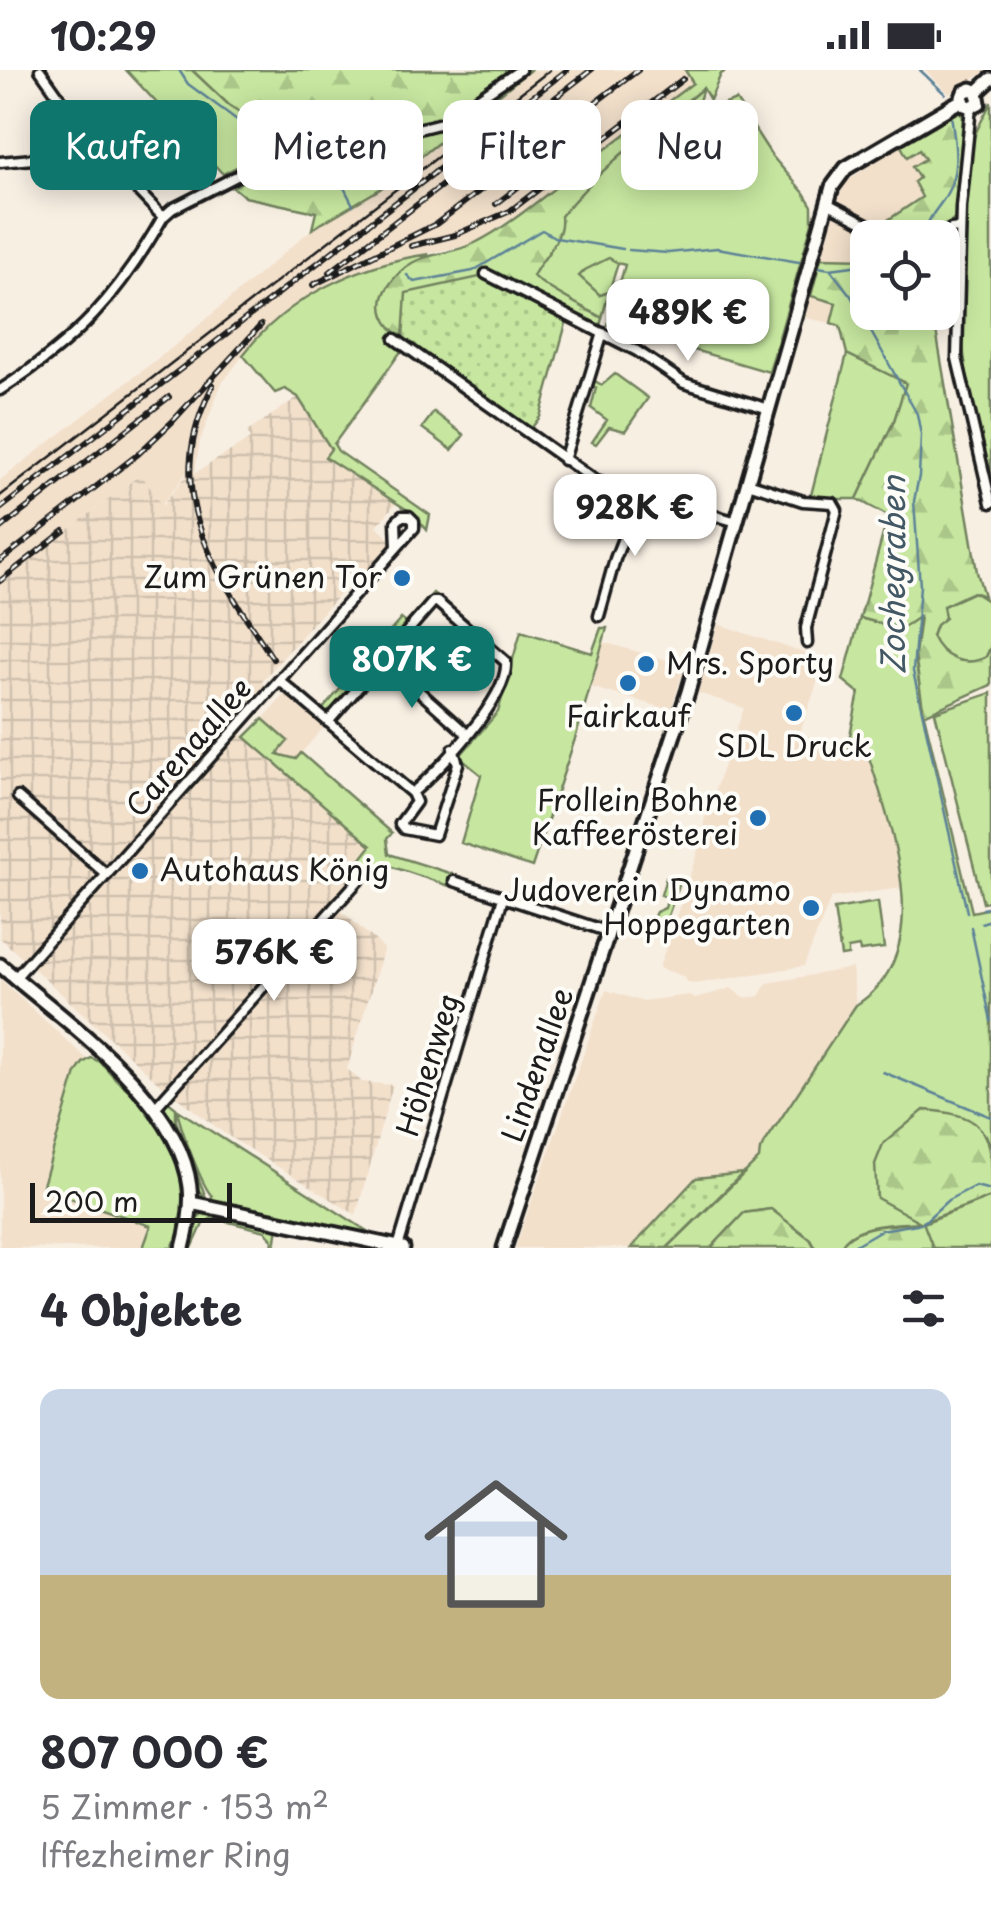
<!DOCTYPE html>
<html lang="de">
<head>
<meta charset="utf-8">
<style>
  :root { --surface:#fff; --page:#f7f7f7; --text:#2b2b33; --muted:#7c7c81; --accent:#0f766e }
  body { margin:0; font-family:"Playpen Sans",sans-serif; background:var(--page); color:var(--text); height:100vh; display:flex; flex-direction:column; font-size:38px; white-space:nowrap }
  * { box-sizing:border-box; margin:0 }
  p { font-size:32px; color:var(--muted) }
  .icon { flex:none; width:55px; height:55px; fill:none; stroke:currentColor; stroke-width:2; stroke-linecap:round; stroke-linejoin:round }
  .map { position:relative; height:1178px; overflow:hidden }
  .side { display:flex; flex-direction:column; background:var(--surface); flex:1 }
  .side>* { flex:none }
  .guide { position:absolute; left:30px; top:30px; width:932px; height:90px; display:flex; gap:20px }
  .fabs { position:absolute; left:850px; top:150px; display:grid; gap:20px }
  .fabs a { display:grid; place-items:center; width:110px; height:110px; border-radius:20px; background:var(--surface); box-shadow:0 5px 25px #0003; font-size:50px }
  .scale { position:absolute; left:30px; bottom:25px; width:202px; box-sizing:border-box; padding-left:10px; border:5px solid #1c1c1c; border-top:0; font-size:28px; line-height:35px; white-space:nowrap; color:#1c1c1c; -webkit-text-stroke:8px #fdfcf7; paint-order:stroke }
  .price { position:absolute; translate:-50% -85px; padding:0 22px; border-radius:20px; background:#fff; color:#222; font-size:32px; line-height:65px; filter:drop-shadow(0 2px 5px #0008) }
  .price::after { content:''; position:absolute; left:50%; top:60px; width:30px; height:22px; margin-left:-15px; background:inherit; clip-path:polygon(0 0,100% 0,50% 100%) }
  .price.active { background:var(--accent); color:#fff }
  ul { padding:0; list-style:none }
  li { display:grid; align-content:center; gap:20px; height:530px; padding:0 40px }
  li span { display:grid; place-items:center; height:310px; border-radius:20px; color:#555 }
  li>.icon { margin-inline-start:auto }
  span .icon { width:180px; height:180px; fill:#fffc; stroke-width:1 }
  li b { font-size:42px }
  h2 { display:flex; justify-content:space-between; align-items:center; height:120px; padding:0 40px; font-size:42px }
  .tag { padding:0 35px; border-radius:20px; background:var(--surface); box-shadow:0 5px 25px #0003; font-size:35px; line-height:90px }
  .tag.active { background:var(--accent); color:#fff }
  .status { display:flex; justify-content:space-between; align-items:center; height:70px; padding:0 50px; background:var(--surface); direction:ltr }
  .status svg { height:28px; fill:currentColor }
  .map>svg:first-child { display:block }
  .built { fill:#f2e0cb }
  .industrial { fill:url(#industrial-grid) }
  .green { fill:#c7e7a0; stroke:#72825e; stroke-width:2.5 }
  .forest { fill:url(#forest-firs); stroke:#72825e; stroke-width:2.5 }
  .garden { fill:url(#garden-dots); stroke:#72825e; stroke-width:2.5 }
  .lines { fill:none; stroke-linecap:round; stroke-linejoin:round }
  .stream { stroke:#5d8297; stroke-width:2.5 }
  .street-casing { stroke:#1c1c1c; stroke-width:15 }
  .secondary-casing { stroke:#1c1c1c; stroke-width:19 }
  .street { stroke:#fdfcf7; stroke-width:8 }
  .secondary { stroke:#fdfcf7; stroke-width:11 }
  .tram { stroke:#1c1c1c; stroke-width:2.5 }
  .rail-casing { stroke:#1c1c1c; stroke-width:6 }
  .rail { stroke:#fdfcf7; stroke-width:2.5; stroke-dasharray:8; stroke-linecap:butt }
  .poi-dot { fill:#1f6fb2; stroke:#fdfcf7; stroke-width:4 }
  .labels { text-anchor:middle; stroke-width:8; stroke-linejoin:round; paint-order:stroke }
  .poi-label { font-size:30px; fill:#1c1c1c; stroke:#fdfcf7; text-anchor:end }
  .street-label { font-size:30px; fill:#1c1c1c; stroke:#fdfcf7 }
  .water-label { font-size:32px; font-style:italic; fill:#425864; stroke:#fdfcf7 }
</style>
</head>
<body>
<div class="status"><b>10:29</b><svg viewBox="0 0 49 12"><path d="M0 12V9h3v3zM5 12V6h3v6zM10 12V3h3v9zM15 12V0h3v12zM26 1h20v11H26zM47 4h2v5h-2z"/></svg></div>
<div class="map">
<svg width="991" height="1178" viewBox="0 0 991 1178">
  <defs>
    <pattern id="industrial-grid" width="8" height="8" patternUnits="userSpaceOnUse" patternTransform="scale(2.5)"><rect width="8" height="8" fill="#f2e0cb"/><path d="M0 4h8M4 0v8" fill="none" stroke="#cfc0ae"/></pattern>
    <pattern id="forest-firs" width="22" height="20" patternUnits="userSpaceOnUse" patternTransform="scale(2.5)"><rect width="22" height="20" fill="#c7e7a0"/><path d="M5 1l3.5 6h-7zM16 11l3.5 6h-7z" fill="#aac689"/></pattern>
    <pattern id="garden-dots" width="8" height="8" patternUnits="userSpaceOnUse" patternTransform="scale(2.5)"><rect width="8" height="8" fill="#c7e7a0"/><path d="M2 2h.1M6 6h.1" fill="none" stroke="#aac689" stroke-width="1.8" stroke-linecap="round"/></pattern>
  </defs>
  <rect width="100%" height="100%" fill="#f8efe3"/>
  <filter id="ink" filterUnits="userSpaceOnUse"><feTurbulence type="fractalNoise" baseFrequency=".01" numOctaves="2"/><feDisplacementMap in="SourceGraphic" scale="20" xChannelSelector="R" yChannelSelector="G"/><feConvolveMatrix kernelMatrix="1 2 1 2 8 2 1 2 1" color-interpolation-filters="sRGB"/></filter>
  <g filter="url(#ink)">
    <path class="built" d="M530,0H685L693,12L523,142L472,175L400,188L337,209L297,234L259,264L221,315L200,371L195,403L185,405L161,436L140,405L6,508L0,501V410L178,273L312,159L380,119Z
      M925,0H988L949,24Z
      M900,74L907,87L919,80L925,90L919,109L914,112L923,127L879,156L876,167L868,168L867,189L821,188L844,113Z
      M811,226L837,233L831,253L805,248Z
      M718,554L807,584L823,596L800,663L869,687L895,775L902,818L831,828L804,896L695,914L685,911V907L659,898L702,768L704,751L744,638L698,623Z
      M603,572L685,595L671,640L590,617Z
      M286,623L324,657L296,689L276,684L287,670L263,649Z
      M852,898L856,935L761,1079L759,1088L743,1103L696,1108L631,1178H515L606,920L641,931L689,925L695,929L731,918L744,928L759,926L767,913Z
      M0,909L139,1037L172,1178H0Z"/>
    <path class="industrial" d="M298,327L331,379L326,387L397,432L377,456L392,472L356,513L352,510L262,611L265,617L234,652L239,661L372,776L381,793L340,840L384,878L347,999L362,1012L393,1015L356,1145L225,1064L161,1015L0,868V501L6,508L141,404L162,436L187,404L195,403L250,369L247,362Z"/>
    <path class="green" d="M126,0H192L229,35L286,71L223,104Z
      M703,18L697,38L720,36L736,30L772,86L804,123L812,136V153L769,302L608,255L625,195L606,190L600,225L609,222L602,248C587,239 541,216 532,206L553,176L540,171L585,117L613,90Z
      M991,32V412L969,321L962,270L967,117L973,68Z
      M429,184L395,209L403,268L406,246L542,339L530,360L404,270L402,280L334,374L338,381L430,445L427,460L412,443L325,387L331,379L298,327L285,319L275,323L243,285C287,227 358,194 429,184Z
      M847,284L907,313L894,351L857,429H810Z
      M615,304L648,328L625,361L609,357L596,374L592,372L607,350L591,338L596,318L591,316L593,310L602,315Z
      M434,342L464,365L452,380L422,358Z
      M974,522L991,533V576L986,587C965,598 941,589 932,566L943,536Z
      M433,523L438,527L429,529L331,644L321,641L401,549L406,553Z
      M920,545L915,585L924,645L972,842L991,838V1078L986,1065L877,1119V1127L923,1153L991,1127V1178H933L922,1152C896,1154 853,1152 840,1178H815L810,1169L770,1139L744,1143L711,1178H667L759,1089L760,1080L856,935C939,883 891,759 869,687L847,679L859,623L843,610L860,548L901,559Z
      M601,558H607L576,666L532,797L461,773L481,705L459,687L498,642L521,561L592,583Z
      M991,623V831L983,833L935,642Z
      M263,649L288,671L277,684L296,689L301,683L392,763L387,769L389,784L453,804L449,816L381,793L374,801L360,790L371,776L245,667Z
      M666,808L680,812L664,857L659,855L657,860L649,857L656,842L665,838L668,827L661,825Z
      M878,832L884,878L860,881L859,877L848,879V885L841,886L834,839Z
      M91,988C105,992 110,1005 120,1013C174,1055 190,1106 180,1171H175L172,1178H143L151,1156L50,1121L43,1115L76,1003L83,993Z
      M167,1031L176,1038V1051L207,1130L196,1117L185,1078L163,1041Z
      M178,1040L378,1168L211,1132L212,1126C203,1118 177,1051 178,1040Z
      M205,1141V1144L278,1156L275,1178H272L273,1171L266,1161L212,1148L203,1154L192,1178H188L196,1149Z"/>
    <path class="forest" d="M192,0H530L380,119L312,159L316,142L245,127L233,117L296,83L286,71L229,35Z
      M685,0H728L721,4L710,30L703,18C653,59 602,95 561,146C564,170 543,186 533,206C541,216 587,239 602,248L598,265L483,207L408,226L403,268C385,256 375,237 388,217C412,178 443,189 475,173C507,157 536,132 564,111C607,78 650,45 693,13Z
      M958,41L963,45L956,148L930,167L876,168L879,156L922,127L914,112L919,108L912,97L925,89L919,80L907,87L900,74Z
      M609,188L618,193L609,222L600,225L579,206L585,200Z
      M821,188L867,189L868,242L933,243L977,502L984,526L973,522L943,536L945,548L936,555L932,566C942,588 964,598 986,587L991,576V615L924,645L915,585L920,546L901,559L860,548L888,446L857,429L894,351L906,313L847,284L840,256L831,253L836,233L811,226Z
      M924,1040C991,1044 991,1066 991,1127L923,1152L933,1178H840C853,1152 896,1155 922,1153L877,1128L875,1094L883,1074Z
      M771,1139L810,1169L815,1178H711L744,1143Z"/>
    <path class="garden" d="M484,206L567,250L540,347L530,360L403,268L406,223Z
      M743,1103L667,1178H631L696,1108Z"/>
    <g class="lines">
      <path class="stream" d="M179,0L188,14L278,80
        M920,0L945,24
        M285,84L311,96L336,102L353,135
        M927,155C932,143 939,137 945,127C961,102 955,72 951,45
        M629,180L668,183L717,178L799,192
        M818,197L830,199L851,226L917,344L921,365L919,406L914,431L920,516L913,601L967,842
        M830,199L868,194
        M407,205L414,212L473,201L542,160L556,168L623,179
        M983,839L991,837
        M981,853L991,850
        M971,857L991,951
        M883,1002L991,1047
        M850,1178L881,1160L923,1153L948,1130L975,1116L991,1120"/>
      <g class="street-casing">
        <path id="street" d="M40,0L91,72L163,147
          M971,37L961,137L957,288L991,433
          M0,92L55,87L91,72
          M827,133L893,168
          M938,168L951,159L960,158
          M486,204L637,281L684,313L769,339
          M395,269L596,411L737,452
          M0,320C78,270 118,226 163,147L172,139L321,63L418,59L442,53L520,0
          M564,390L603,263
          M748,413L803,431L833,433L837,440L806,558L807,573
          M599,546L615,489L640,424
          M383,589L467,664
          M279,610L412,723
          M328,652L433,532H437L506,592C509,628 439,700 412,723
          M412,723L416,732L400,754L404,759L435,765L458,694L453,679
          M18,727L107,805
          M454,811L609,862
          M15,908L414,458V451L409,446H402L396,452L397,477
          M154,1039L365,803
          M398,1177L503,828"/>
      </g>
      <g class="secondary-casing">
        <path id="secondary" d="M977,22L979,33L971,37L965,35L962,27L964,22L971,19L977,22L991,9
          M0,895C63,950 180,1029 190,1117C192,1137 188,1159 183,1178
          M191,1133L403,1178
          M504,1178L688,622L832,117L846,98L962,30"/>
      </g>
      <use href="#street" class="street"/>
      <use href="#secondary" class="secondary"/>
      <path class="tram" d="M0,426L550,0"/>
      <g class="rail-casing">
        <path id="rail" d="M496,134L593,59
          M411,176L455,165L510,141L683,9
          M330,202L591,0
          M313,215L436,154L638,0
          M213,315C157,424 215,500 273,589
          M0,439L567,0
          M0,459L169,327
          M0,491L137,385L172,352L261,255
          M0,511L64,461"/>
      </g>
      <use href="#rail" class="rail"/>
    </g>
  </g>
  <g class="poi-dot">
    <circle cx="402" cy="508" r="10"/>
    <circle cx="646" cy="594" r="10"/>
    <circle cx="628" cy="613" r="10"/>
    <circle cx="794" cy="643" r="10"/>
    <circle cx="758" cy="748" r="10"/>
    <circle cx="140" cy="801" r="10"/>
    <circle cx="811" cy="838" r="10"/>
  </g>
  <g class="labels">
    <g class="poi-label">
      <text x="382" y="518">Zum Grünen Tor</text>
      <text x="666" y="604" text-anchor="start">Mrs. Sporty</text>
      <text x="628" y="657" text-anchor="middle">Fairkauf</text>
      <text x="794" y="687" text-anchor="middle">SDL Druck</text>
      <text x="738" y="741">Frollein Bohne<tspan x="738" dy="34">Kaffeerösterei</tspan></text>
      <text x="160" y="811" text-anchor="start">Autohaus König</text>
      <text x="791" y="831">Judoverein Dynamo<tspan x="791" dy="34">Hoppegarten</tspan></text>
    </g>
    <g class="street-label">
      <text transform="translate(189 678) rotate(-49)" y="10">Carenaallee</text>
      <text transform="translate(429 995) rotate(-73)" y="10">Höhenweg</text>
      <text transform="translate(538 995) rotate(-71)" y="10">Lindenallee</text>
    </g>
    <g class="water-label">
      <text transform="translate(894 505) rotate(-90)" y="11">Zochegraben</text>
    </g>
  </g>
</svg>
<div class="fabs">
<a><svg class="icon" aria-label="locate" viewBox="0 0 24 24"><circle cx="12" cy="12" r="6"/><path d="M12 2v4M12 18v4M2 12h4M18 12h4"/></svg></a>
</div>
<div class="scale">200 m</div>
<b class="price" style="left:688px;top:294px">489K €</b>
<b class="price" style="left:635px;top:489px">928K €</b>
<b class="price active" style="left:412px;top:641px">807K €</b>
<b class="price" style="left:274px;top:934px">576K €</b>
<div class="guide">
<a class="tag active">Kaufen</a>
<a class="tag">Mieten</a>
<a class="tag">Filter</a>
<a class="tag">Neu</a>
</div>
</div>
<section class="side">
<h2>4 Objekte<svg class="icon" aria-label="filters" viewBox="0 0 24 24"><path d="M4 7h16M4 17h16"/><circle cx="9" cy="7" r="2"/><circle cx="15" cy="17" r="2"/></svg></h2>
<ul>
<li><span style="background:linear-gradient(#c9d6e8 60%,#c2b280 0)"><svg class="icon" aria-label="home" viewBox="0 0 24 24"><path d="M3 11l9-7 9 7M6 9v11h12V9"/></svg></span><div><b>807 000 €</b><p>5 Zimmer · 153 m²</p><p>Iffezheimer Ring</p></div></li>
</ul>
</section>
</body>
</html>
